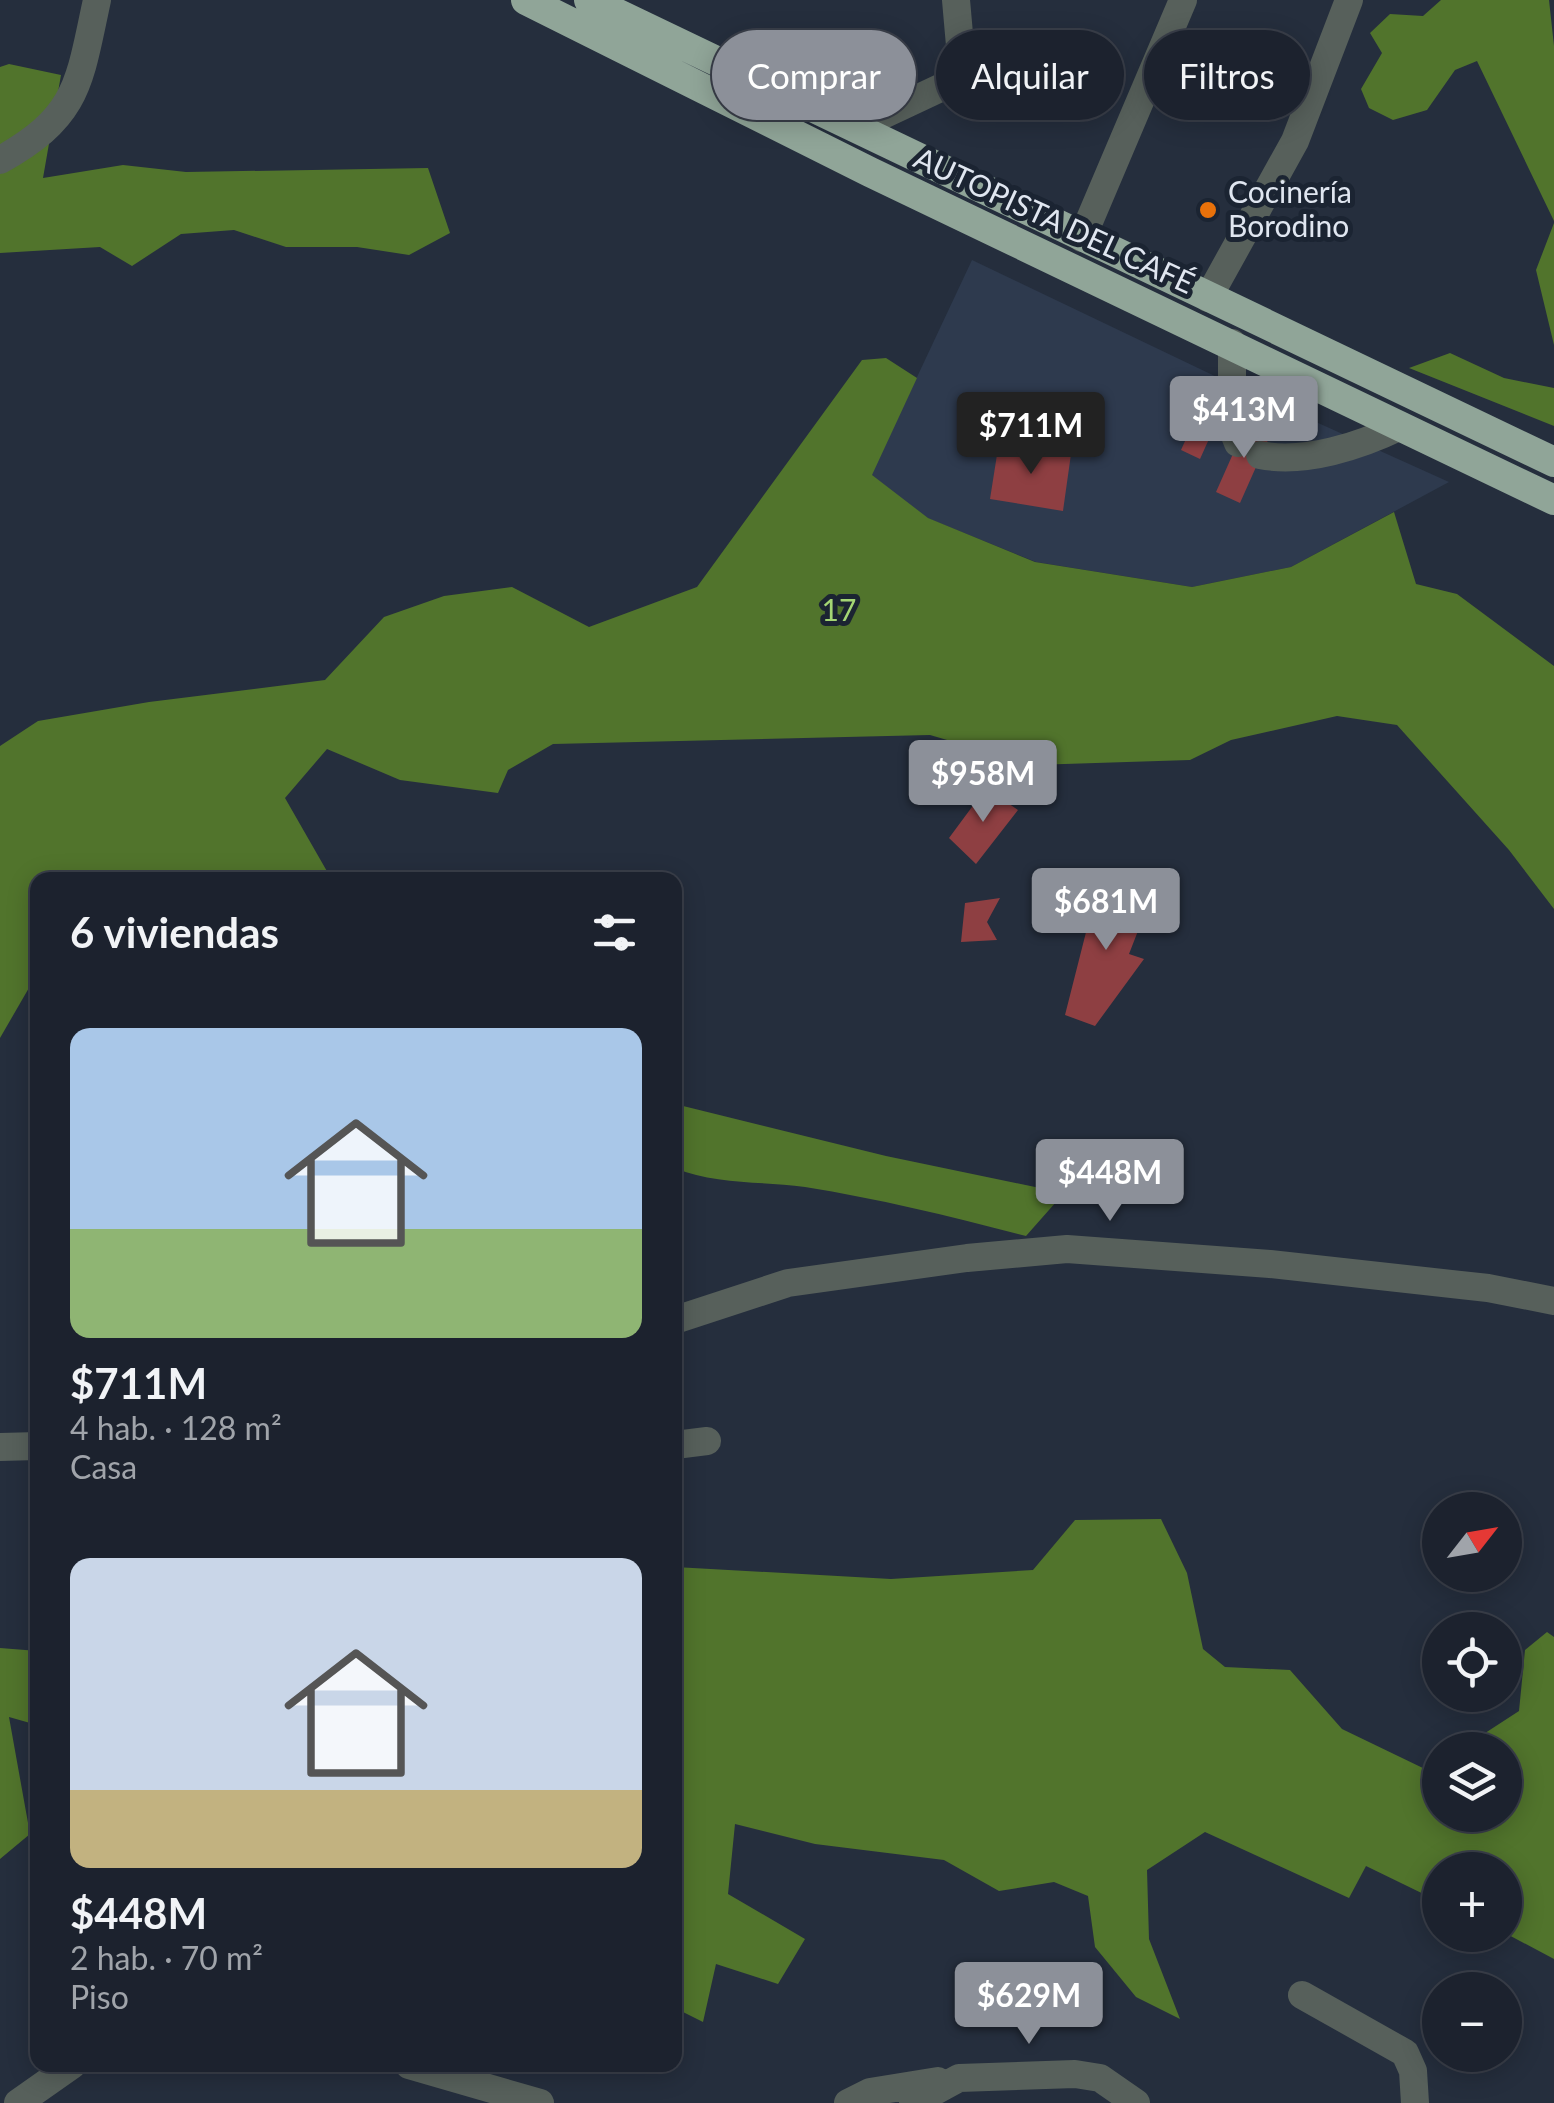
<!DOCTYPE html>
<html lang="es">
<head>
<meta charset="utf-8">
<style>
  :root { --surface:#1c222e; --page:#292f3a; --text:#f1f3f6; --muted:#a0a4aa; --line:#3a3f4a; --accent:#8c9099 }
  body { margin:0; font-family:Lato,sans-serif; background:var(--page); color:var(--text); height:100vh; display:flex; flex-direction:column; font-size:38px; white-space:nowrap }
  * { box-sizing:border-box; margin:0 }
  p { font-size:32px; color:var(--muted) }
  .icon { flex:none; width:55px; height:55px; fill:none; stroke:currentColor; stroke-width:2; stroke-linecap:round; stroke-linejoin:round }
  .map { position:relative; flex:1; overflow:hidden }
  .side { position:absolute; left:30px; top:872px; width:652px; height:1200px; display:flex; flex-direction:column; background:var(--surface); border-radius:20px; box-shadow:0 5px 25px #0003,0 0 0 2px var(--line) }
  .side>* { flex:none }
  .banner { position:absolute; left:712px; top:30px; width:690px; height:90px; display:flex; gap:20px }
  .needle { width:65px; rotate:59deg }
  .controls { position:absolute; left:1422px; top:1492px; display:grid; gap:20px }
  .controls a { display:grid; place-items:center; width:100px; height:100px; border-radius:50%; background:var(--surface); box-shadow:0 5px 25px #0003,0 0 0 2px var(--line); font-size:50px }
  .price { position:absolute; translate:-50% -85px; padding:0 22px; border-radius:10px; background:var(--accent); color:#fff; font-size:32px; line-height:65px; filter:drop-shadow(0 2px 5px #0008) }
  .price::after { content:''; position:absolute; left:50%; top:60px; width:30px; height:22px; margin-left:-15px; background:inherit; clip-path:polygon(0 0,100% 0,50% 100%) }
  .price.current { background:#222; color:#fff }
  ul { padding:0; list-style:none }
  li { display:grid; align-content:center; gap:20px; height:530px; padding:0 40px }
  li span { display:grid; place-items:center; height:310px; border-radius:20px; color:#555 }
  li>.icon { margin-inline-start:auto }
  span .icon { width:180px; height:180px; fill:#fffc; stroke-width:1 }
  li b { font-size:42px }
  h2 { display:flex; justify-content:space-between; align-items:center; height:120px; padding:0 40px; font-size:42px }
  .pill { padding:0 35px; border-radius:45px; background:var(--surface); box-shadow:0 5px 25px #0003,0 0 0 2px var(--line); font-size:35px; line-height:90px }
  .pill.current { background:var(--accent); color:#fff }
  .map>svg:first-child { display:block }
  .built { fill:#2e3a4e }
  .forest { fill:#51742c }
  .building { fill:#8e3f42 }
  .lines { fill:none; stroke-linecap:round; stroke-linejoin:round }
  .minor { stroke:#57605b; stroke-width:28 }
  .highway { stroke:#90a598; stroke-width:30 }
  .food-dot { fill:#e8710a; stroke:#1b2432; stroke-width:4 }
  .labels { text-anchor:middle; stroke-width:10; stroke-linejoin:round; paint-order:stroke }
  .poi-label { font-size:30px; fill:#e0e6f0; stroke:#1b2432; text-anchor:start }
  .street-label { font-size:30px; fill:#e0e6f0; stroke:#1b2432 }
  .park-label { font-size:30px; fill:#a4d674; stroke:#1b2432 }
</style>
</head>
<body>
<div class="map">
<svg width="1554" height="2103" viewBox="0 0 1554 2103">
  <rect width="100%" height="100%" fill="#252e3d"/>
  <path class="built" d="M972,260L1221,379L1449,482L1291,567L1192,587L1036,562L927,518L871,475Z"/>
  <path class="forest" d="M1441,0H1549L1554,46V221L1477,61L1455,70L1427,110L1393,120L1369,108L1361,89L1382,53L1370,33L1390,14L1423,16Z
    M9,64L61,75L43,178L123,165L186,172L428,168L450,233L409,255L357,247H286L234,230L181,234L132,266L100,247L0,253V67Z
    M1554,223V345L1536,270Z
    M1450,353L1504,378L1554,388V426L1409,368Z
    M886,358L917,378L872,475L928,518L1035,562L1192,587L1291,567L1394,512L1416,584L1457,594L1554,666V909L1509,850L1397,725L1337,716L1231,740L1190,760L1033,765L930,735L553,744L508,770L498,793L400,780L327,749L285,798L332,880H38L37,974L0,1038V746L38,721L149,702L325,680L384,617L444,596L512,587L589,627L697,587L862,360Z
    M675,1104L886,1156L1064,1193L1026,1236C953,1217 880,1199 805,1187C762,1181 715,1185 675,1168Z
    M1161,1519L1187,1573L1203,1649L1225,1667L1290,1670L1342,1729L1427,1770L1440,1762V1815H1505V1750H1459L1519,1711L1525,1650L1547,1632L1554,1637V1959L1505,1933V1870H1440V1902L1366,1866L1349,1898L1205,1832L1147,1870L1149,1939L1180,2019L1136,1997L1095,1947L1088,1896L1054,1882L999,1891L944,1860L815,1844L735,1824L728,1894L805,1939L778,1984L716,1964L703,2022L675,2008V1567L891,1579L1033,1570L1075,1520Z
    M0,1648L38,1651L37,1725L9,1717L30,1834L0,1859Z"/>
  <path class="building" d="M1199,410L1218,419L1200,459L1181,450Z
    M1248,420L1272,431L1240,503L1216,492Z
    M999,442L1071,454L1063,511L990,499Z
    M986,788L1018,810L976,864L949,838Z
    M1099,881L1150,900L1129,954L1144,959L1095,1026L1065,1015Z
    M1000,898L987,922L997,940L961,942L965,903Z"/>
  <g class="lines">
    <path class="minor" d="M855,128L955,81L962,68L956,0
      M0,160C79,116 79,83 97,0
      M1082,238L1183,0
      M1208,298L1295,141L1349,0
      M1232,343V428L1238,443
      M1260,455C1305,464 1360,446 1401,426
      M675,1320L788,1283L967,1258L1067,1249L1270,1264L1488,1288L1554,1301
      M675,1445L707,1441
      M0,1447L38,1446
      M1302,1995L1405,2053L1413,2071L1415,2103
      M409,2065L540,2103
      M18,2103L72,2065
      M848,2103L870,2092L938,2081
      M913,2103L959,2078L1075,2074L1100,2078L1136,2103"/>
    <path class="highway" d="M526,0L870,172L1554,500
      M589,0L1554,462"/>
  </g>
  <circle class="food-dot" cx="1208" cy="210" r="10"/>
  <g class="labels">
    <g class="poi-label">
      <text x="1228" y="203">Cocinería<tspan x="1228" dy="34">Borodino</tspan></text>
    </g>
    <g class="street-label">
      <text transform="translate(1054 221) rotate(25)" y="10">AUTOPISTA DEL CAFÉ</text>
    </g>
    <g class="park-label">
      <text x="839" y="621">17</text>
    </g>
  </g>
</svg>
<div class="controls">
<a><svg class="needle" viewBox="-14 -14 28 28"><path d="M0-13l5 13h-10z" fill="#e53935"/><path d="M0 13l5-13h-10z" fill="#a0a4aa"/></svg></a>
<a><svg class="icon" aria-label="locate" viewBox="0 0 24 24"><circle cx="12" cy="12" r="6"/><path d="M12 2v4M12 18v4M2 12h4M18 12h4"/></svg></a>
<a><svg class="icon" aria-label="layers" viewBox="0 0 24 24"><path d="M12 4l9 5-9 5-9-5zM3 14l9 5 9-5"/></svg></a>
<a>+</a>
<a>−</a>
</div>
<b class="price" style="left:1244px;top:461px">$413M</b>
<b class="price current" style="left:1031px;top:477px">$711M</b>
<b class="price" style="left:983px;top:825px">$958M</b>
<b class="price" style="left:1106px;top:953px">$681M</b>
<b class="price" style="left:1110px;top:1224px">$448M</b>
<b class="price" style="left:1029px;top:2047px">$629M</b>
<div class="banner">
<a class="pill current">Comprar</a>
<a class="pill">Alquilar</a>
<a class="pill">Filtros</a>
</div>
<section class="side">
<h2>6 viviendas<svg class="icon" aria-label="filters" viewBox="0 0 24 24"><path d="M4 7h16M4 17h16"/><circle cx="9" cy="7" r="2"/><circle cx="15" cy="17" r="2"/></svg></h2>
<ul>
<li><span style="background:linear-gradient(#a9c7e8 65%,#8fb573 0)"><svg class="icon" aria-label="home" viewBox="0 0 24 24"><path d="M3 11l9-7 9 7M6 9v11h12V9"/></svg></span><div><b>$711M</b><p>4 hab. · 128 m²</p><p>Casa</p></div></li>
<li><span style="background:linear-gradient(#c9d6e8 75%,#c2b280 0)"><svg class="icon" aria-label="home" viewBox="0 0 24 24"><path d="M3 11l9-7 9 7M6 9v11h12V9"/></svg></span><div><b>$448M</b><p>2 hab. · 70 m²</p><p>Piso</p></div></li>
</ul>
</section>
</div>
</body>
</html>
